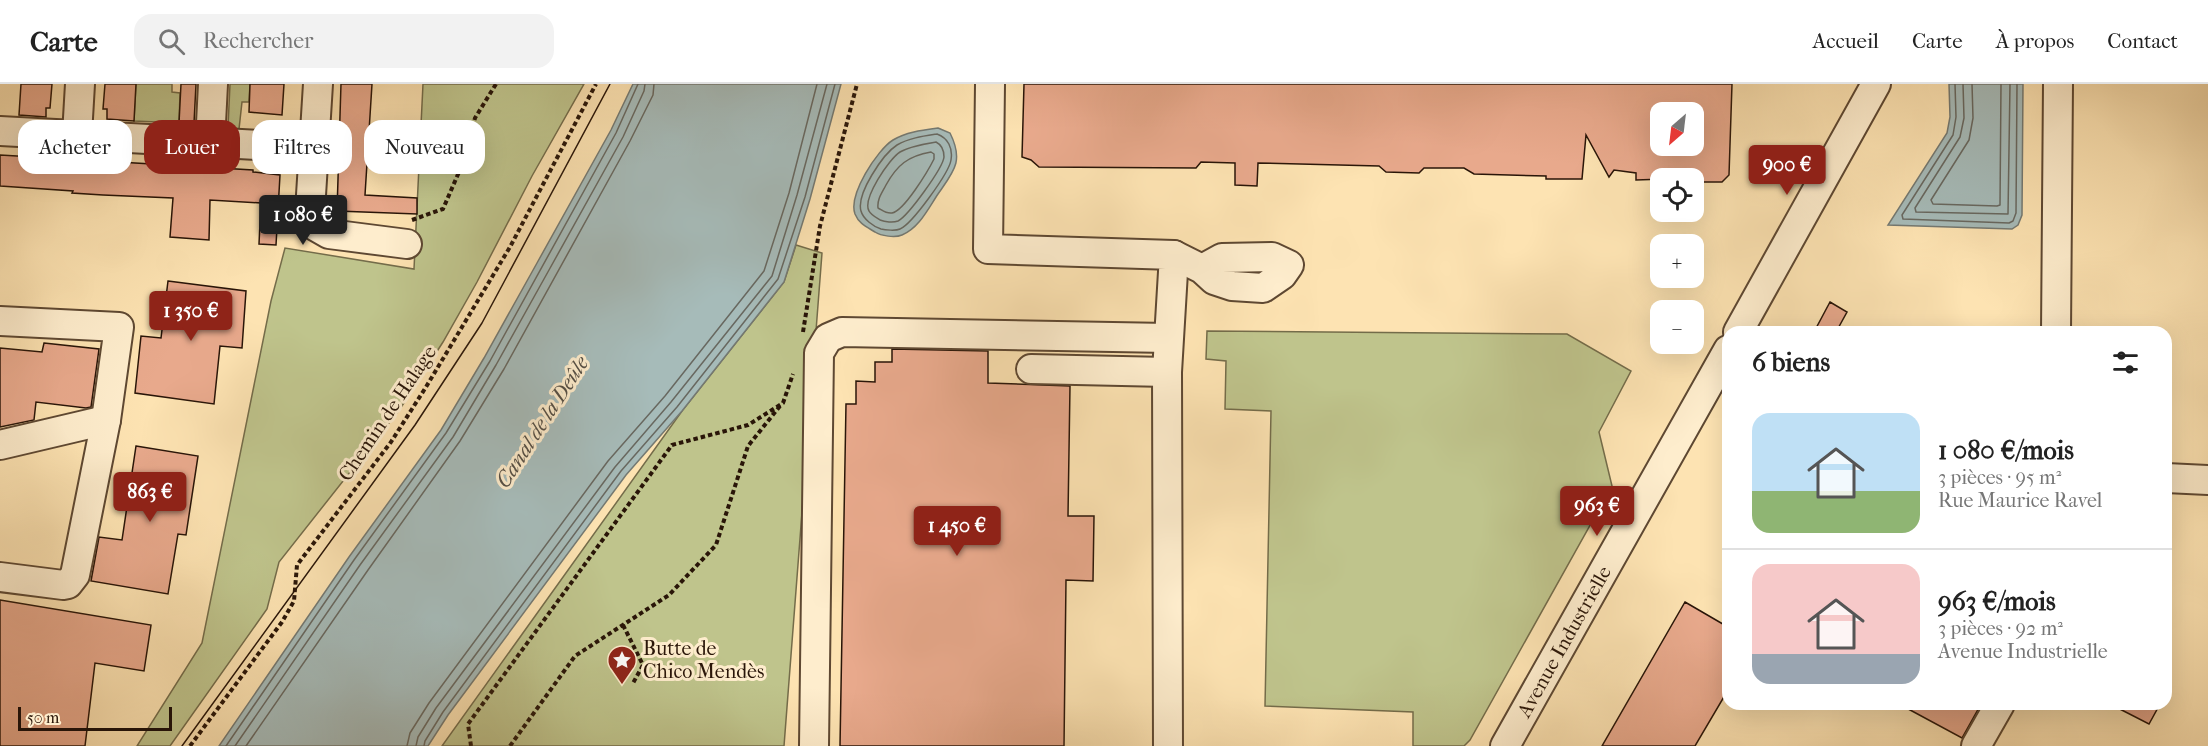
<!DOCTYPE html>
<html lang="fr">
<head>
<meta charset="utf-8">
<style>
  :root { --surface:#fff; --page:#f2f2f2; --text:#222; --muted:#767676; --line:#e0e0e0; --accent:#8f2418 }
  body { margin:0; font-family:"IM FELL French Canon",serif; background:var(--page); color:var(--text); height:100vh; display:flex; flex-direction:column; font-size:22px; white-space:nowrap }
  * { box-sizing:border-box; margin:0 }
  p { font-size:20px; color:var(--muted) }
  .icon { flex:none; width:33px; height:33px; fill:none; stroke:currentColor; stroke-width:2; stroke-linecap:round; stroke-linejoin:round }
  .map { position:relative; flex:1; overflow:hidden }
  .side { position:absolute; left:1722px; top:242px; width:450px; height:384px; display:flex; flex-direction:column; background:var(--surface); border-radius:18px; box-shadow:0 6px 24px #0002 }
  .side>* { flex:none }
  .guide { position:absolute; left:18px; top:36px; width:570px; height:54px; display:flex; gap:12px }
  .needle { width:39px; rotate:208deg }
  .fabs { position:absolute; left:1650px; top:18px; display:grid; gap:12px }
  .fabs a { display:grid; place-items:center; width:54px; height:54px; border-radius:12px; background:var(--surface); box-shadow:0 6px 24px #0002; font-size:30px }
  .scale { position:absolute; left:18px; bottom:15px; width:154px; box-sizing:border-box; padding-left:6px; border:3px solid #291508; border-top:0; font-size:16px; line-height:21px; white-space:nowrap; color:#291508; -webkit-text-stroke:4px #feedcd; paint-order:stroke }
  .price { position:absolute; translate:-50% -51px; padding:0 14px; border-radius:6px; background:var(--accent); color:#fff; font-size:20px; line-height:39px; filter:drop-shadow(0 2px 3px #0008) }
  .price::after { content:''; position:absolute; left:50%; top:36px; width:18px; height:14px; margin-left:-9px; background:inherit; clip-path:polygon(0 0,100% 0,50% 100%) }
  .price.selected { background:#222; color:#fff }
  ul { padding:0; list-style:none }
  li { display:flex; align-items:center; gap:18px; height:150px; padding:0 30px }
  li+li { border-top:2px solid var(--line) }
  li span { display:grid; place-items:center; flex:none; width:168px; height:120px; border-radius:18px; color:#555 }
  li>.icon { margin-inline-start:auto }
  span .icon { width:72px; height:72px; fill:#fffc; stroke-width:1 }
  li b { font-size:26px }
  h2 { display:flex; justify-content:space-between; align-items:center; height:72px; padding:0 30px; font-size:26px }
  .pill { padding:0 21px; border-radius:18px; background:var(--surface); box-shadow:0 6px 24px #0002; font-size:21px; line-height:54px }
  .pill.selected { background:var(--accent); color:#fff }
  header { display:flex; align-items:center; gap:36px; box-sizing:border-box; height:84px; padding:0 30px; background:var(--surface); border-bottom:2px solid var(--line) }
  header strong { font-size:28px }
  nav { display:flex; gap:33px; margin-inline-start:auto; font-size:21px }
  .search { width:420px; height:54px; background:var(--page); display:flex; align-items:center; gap:15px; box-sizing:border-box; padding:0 21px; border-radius:18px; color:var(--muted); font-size:22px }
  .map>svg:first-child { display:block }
  .green { fill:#bfc48c; stroke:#746c4a; stroke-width:1.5 }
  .water { fill:#a6bbb9; stroke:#747972; stroke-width:1.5 }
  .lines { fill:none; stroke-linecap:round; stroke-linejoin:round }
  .shore { stroke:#686860; stroke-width:1.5 }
  .building { fill:#e8a98c; stroke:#291508; stroke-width:1.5; fill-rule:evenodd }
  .minor-casing { stroke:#5e4832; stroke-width:32 }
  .path { stroke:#291508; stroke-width:4; stroke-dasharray:4.5 3; stroke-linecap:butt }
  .minor { stroke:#feedcd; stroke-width:28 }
  .tram { stroke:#291508; stroke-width:1.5 }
  .labels { text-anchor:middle; stroke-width:6; stroke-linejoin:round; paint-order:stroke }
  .street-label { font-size:20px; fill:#291508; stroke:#feedcd }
  .poi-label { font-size:20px; fill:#291508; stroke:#feedcd; text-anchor:start }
  .water-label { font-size:21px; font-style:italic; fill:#554f46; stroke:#feedcd }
</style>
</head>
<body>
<header>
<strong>Carte</strong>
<div class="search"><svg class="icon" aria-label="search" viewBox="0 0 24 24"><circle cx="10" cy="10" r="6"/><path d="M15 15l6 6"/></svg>Rechercher</div>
<nav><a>Accueil</a><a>Carte</a><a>À propos</a><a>Contact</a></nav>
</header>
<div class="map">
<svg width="2208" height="662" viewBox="0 0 2208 662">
  <rect width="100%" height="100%" fill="#fde3b2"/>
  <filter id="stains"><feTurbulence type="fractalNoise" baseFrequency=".00333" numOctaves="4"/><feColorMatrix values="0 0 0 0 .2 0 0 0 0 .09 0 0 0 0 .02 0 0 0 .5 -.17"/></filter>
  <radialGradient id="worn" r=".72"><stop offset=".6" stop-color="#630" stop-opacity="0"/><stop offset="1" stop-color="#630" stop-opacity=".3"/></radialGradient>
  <path class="green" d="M136,0H172V8L180,9L179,39L134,37Z
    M230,0H250L249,18H242L239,45L228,43Z
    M423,0H584L532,92L477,198L443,258L400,325L279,478L267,525L170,662H137L202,559L271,217L285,164L414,185Z
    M796,161L822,169L784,662H442L682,327L784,198Z
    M1207,247L1567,250L1631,287L1599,348L1612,402L1470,656L1464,662H1413V628L1265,622L1271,327L1225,325L1226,277L1206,275Z"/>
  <path class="water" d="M633,0H841L810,115L784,198L682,327L626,391L448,631L428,662H219L349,473L441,346L484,274L537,179L611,46Z
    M1949,0H2023L2022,131L2018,141L2012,145L1888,141L1947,49L1950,33Z
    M938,44L950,49C964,77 954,87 938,110C928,125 919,144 902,151C895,154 881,152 875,148C867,143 859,140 855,130C848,111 877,66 893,56C906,48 923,46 938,44Z"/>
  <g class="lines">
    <path class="shore" d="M1955,0L1956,33L1953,51L1902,131L1903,135L2009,139L2013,137L2016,129L2017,0
      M1963,0L1964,34L1960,53L1915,124L1916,128L2008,130L2010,0
      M1972,0L1973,34L1969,56L1931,116L1933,120L1997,122L2000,121L2001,0
      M937,50C948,54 953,64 951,76C949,89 912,140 900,145C896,147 885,146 881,145C874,143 863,135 861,127C856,110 883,70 897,61C909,54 924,52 937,50Z
      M936,58C942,61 944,66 944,73C943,84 908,132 898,137C893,139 885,138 880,136C877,134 871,131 869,127C862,115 889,75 900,68C910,62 924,60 936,58Z
      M931,68L934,70V75C928,87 904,127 892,129C886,130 882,126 878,124C877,115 882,109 886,101C897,81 908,72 931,68Z
      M226,662L354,476L446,349L490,277L616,49L638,0
      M235,662L360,481L453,353L496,281L549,186L623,53L644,7L645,0
      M246,662L368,486L460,357L504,285L630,57L653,11L654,0
      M407,662L410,649L429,619L608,377L665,312L764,187L789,109L817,0
      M416,662L418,653L436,624L615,383L671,318L772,192L797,111L827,0
      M424,662L425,657L443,628L621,387L677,323L778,195L805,113L835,0"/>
  </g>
  <path class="building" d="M21,0H52L50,24H46V33L19,31Z
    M105,0H136L134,37L107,35V25H103Z
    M181,0H196L194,39H179Z
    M250,0H284L282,31L249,28Z
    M341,0H372L365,111L417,114V130L337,127Z
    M1024,0H1732L1729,91L1722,98H1694V94L1636,96V89L1614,86L1609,93L1586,51L1582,95H1546V92L1474,90L1464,84H1424L1419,89L1386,88L1379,82L1258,79L1257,102L1235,101V79L1201,78L1196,84L1039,83L1031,76L1022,73ZM1660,28H1694V62H1660Z
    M0,71L253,86V88L280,91L276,161L259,160L261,119L210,116L209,156L170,153L173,114L103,111L72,109L73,107L0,102Z
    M168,197L246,207L242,264L220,262L214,320L135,309L141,252L161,254Z
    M1830,218L1847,228L1836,248H1814Z
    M44,259L99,265L91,323L86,324L36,318L34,336L0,343V264L42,268Z
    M892,265L988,267V299L1070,302L1068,432H1094L1093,497L1066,496L1064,662H840L846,320H856V297L875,298V278H892Z
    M136,362L198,372L186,451L178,450L168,510L91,497L99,453L122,456Z
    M0,516L151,541L144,587L95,579L85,662H0Z
    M1685,518L1728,543V606L1695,662H1602Z
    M1899,620H1981L1962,654Z
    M2110,620H2160L2149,640Z"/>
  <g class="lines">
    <g class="minor-casing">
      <g id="minor">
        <path d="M318,0L310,127L315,142L329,150L407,160"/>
        <path d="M990,0L988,165L1174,171L1167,288L1168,662"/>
        <path d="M0,47L314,64"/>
        <path d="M77,51L80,0"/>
        <path d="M210,59L213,0"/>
        <path d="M1174,171L1202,185L1214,196L1232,202L1263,204L1282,191L1289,181L1272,173L1222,174L1202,185"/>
        <path d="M0,237L119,243L106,336L75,491L68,500L63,501L0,493"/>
        <path d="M1738,248L1876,0"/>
        <path d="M2056,248L2058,0"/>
        <path d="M1031,285L1167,288"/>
        <path d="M0,361L106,336"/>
        <path d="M2166,394L2208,396"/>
        <path d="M814,662L819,269L828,254L842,248L1168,254"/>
        <path id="s1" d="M1505,662L1728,266"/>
        <path d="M1976,662L2000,620"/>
      </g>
    </g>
    <path class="path" d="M412,136L443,125L465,74L475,34L496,0
      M803,248L820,142L857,0
      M623,541L643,581L632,601
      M190,662L282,538L294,517L297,481L391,358L426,303L510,163L596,0
      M471,662L468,640L672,361L748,341L783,319L793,290
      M510,662L575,572L669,511L716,461L748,362L780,322"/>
    <use href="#minor" class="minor"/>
    <path class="tram" d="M182,662L415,341L482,239L610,0"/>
  </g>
  <defs>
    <g id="sight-pin" transform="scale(1.5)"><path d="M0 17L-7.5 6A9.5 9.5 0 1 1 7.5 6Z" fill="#8f2418" stroke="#feedcd"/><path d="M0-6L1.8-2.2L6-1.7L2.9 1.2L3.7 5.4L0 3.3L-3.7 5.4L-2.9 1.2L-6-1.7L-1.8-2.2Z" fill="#fff"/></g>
  </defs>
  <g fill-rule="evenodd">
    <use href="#sight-pin" x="622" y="576"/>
  </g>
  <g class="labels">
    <g class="street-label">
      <text transform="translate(387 329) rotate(-56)" y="7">Chemin de Halage</text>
      <text dy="7" stroke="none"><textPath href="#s1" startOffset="120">Avenue Industrielle</textPath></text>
    </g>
    <g class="poi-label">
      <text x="643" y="571">Butte de<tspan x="643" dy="23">Chico Mendès</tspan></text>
    </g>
    <g class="water-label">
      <text transform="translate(542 338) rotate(-57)" y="7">Canal de la Deûle</text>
    </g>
  </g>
  <rect width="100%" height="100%" filter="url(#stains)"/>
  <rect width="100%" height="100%" fill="url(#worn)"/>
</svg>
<div class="fabs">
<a><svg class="needle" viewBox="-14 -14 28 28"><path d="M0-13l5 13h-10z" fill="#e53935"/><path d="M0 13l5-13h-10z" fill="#767676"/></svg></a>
<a><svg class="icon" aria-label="locate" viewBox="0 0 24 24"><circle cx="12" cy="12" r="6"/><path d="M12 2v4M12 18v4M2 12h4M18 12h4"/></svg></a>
<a>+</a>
<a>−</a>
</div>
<div class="scale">50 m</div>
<b class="price" style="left:1787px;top:112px">900 €</b>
<b class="price selected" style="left:303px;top:162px">1 080 €</b>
<b class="price" style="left:191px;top:258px">1 350 €</b>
<b class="price" style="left:150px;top:439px">863 €</b>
<b class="price" style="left:1597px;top:453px">963 €</b>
<b class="price" style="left:957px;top:473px">1 450 €</b>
<div class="guide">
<a class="pill">Acheter</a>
<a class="pill selected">Louer</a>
<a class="pill">Filtres</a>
<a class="pill">Nouveau</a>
</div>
<section class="side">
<h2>6 biens<svg class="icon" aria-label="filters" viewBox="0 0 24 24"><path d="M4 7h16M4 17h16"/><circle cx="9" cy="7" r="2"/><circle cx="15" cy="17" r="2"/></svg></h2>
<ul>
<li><span style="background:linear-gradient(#bfe0f5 65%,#8fb573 0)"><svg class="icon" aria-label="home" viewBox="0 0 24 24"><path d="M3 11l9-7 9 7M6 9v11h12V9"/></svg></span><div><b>1 080 €/mois</b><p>3 pièces · 95 m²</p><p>Rue Maurice Ravel</p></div></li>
<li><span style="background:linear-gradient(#f6c9c9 75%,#9aa5b1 0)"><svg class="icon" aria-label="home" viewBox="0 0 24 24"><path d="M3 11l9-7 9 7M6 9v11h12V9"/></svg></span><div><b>963 €/mois</b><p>3 pièces · 92 m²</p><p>Avenue Industrielle</p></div></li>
</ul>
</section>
</div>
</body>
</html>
